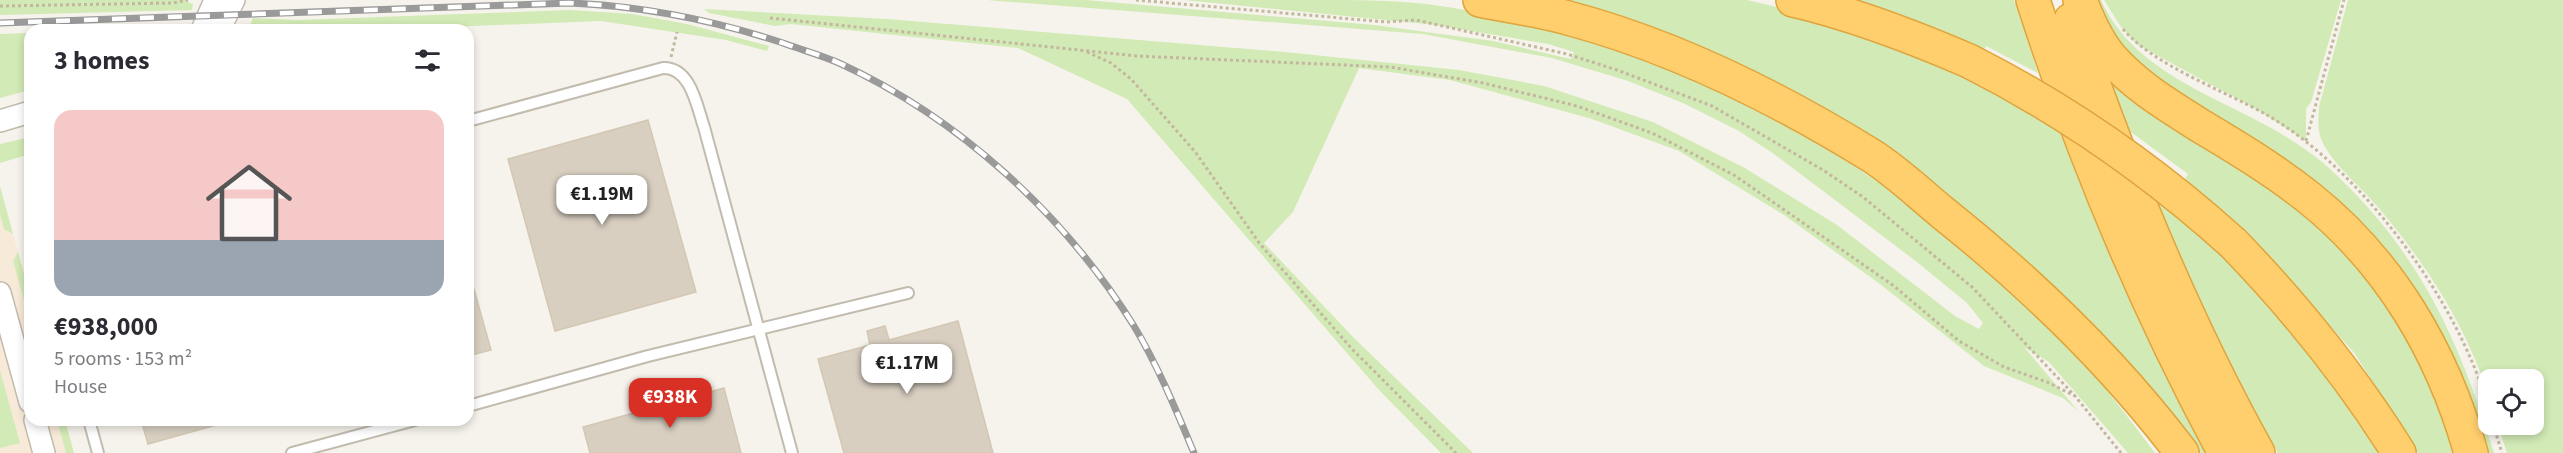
<!DOCTYPE html>
<html lang="en">
<head>
<meta charset="utf-8">
<style>
  :root { --surface:#fff; --page:#f2f2f3; --text:#2b2b33; --muted:#7c7c81; --line:#e1e1e2; --accent:#d93025 }
  body { margin:0; font-family:"Source Sans 3",sans-serif; background:var(--page); color:var(--text); height:100vh; display:flex; flex-direction:column; font-size:22px; white-space:nowrap }
  * { box-sizing:border-box; margin:0 }
  p { font-size:20px; color:var(--muted) }
  .icon { flex:none; width:33px; height:33px; fill:none; stroke:currentColor; stroke-width:2; stroke-linecap:round; stroke-linejoin:round }
  .map { position:relative; flex:1; overflow:hidden }
  .panel { position:absolute; left:24px; top:24px; width:450px; height:402px; display:flex; flex-direction:column; background:var(--surface); border-radius:18px; box-shadow:0 3px 9px #0003 }
  .panel>* { flex:none }
  .tools { position:absolute; left:2478px; top:369px; display:grid; gap:12px }
  .tools a { display:grid; place-items:center; width:66px; height:66px; border-radius:12px; background:var(--surface); box-shadow:0 3px 9px #0003; font-size:30px }
  .price { position:absolute; translate:-50% -51px; padding:0 14px; border-radius:12px; background:#fff; color:#222; font-size:20px; line-height:39px; filter:drop-shadow(0 2px 3px #0008) }
  .price::after { content:''; position:absolute; left:50%; top:36px; width:18px; height:14px; margin-left:-9px; background:inherit; clip-path:polygon(0 0,100% 0,50% 100%) }
  .price.current { background:var(--accent); color:#fff }
  ul { padding:0; list-style:none }
  li { display:grid; align-content:center; gap:12px; height:318px; padding:0 30px }
  li+li { border-top:2px solid var(--line) }
  li span { display:grid; place-items:center; height:186px; border-radius:18px; color:#555 }
  li>.icon { margin-inline-start:auto }
  span .icon { width:108px; height:108px; fill:#fffc; stroke-width:1 }
  li b { font-size:26px }
  h2 { display:flex; justify-content:space-between; align-items:center; height:72px; padding:0 30px; font-size:26px }
  .map>svg:first-child { display:block }
  .commercial { fill:#f7ead8 }
  .green { fill:#d2eab5 }
  .building { fill:#d8cfc1; stroke:#d3c7b4; stroke-width:1.5 }
  .lines { fill:none; stroke-linecap:round; stroke-linejoin:round }
  .lane-casing { stroke:#c2bbae; stroke-width:14 }
  .street-casing { stroke:#c2bbae; stroke-width:24 }
  .highway-casing { stroke:#e0a43c; stroke-width:36 }
  .path { stroke:#c4b79f; stroke-width:3; stroke-dasharray:3 3; stroke-linecap:butt }
  .lane { stroke:#fff; stroke-width:10 }
  .street { stroke:#fff; stroke-width:21 }
  .highway { stroke:#ffcf6e; stroke-width:33 }
  .rail-casing { stroke:#9a9a9a; stroke-width:7 }
  .rail { stroke:#fff; stroke-width:4.5; stroke-dasharray:14; stroke-linecap:butt }
  .highway-bridge-casing { stroke:#e0a43c; stroke-width:36; stroke-linecap:butt }
  .highway-bridge { stroke:#ffcf6e; stroke-width:33 }
</style>
</head>
<body>
<div class="map">
<svg width="2563" height="453" viewBox="0 0 2563 453">
  <rect width="100%" height="100%" fill="#f6f3ec"/>
  <path class="commercial" d="M0,214L4,229L13,234L18,252L13,261L30,322V420H57L66,453H0Z"/>
  <path class="green" d="M0,0H186L187,2L193,4L192,10L0,15Z
    M987,0H1086L1374,25L1493,41L1571,59L1574,52L1548,44L1436,25L1184,0C1229,0 1274,0 1319,0C1355,0 1390,0 1426,4C1638,31 1866,147 2018,296C2046,324 2074,352 2100,382C2119,405 2137,429 2155,453H2128L2049,362L2024,347L2079,412L2063,398L1984,366L1880,284L1784,215L1679,151L1592,119L1450,80L1359,68L1293,212L1264,243L1354,338L1473,453H1441L1379,390L1127,99L1018,48L791,24L775,26L709,13L704,9L887,19L1285,52L1459,70L1544,86L1653,122L1743,167L1837,225L1955,316L1979,329L1983,323L1967,303L1917,262L1774,154L1739,131L1683,103L1628,81L1552,58L1423,34Z
    M1539,0H1747L1811,15L1946,63L2061,129L2119,278L2208,453H2194L1954,205Z
    M1854,0H2014L2038,73L1986,46L1984,51L1905,17Z
    M2086,0H2101C2139,83 2238,100 2306,150C2327,164 2345,183 2363,202C2431,276 2465,359 2494,453H2477L2408,295L2153,87Z
    M2104,0H2341L2311,102L2306,109V141L2258,110L2138,45L2121,27Z
    M2348,0H2563V453H2507L2498,425L2534,424V380H2488V394C2466,325 2424,261 2377,206C2360,186 2338,169 2325,147C2317,134 2318,121 2319,107Z
    M569,10L632,14L687,24L769,46L767,51L726,40L601,21L373,30H248L253,18L297,20Z
    M30,33V90L0,98V34Z
    M2103,64L2247,161L2378,276L2463,453H2418L2355,354L2266,253L2185,179L2188,174L2124,127Z
    M30,137V154L0,163V144Z
    M0,186L13,234L4,229L0,214Z
    M2152,194L2272,299L2385,453H2278C2231,369 2191,282 2152,194Z
    M18,252L30,295V322L13,261Z
    M0,371L20,443L0,448Z
    M57,420H65L74,453H66Z"/>
  <path class="building" d="M648,120L696,292L555,331L508,159Z
    M468,282H472L491,350L468,356Z
    M958,321L993,453H844L818,359L870,345L867,331L885,326L889,340Z
    M724,388L741,453H590L583,427Z
    M141,420H220V424L148,444Z"/>
  <g class="lines">
    <g class="lane-casing">
      <path id="lane" d="M468,121L663,68C691,67 697,107 704,127L792,453
        M468,406L648,356L908,293
        M89,420L98,453
        M292,453L415,420"/>
    </g>
    <g class="street-casing">
      <path id="street" d="M202,30L215,0
        M219,30L234,0
        M0,121L30,112
        M0,293L30,402
        M35,420L44,453"/>
    </g>
    <g class="highway-casing">
      <path id="highway" d="M1480,0C1509,6 1539,10 1568,18C1673,46 1780,99 1872,156C1897,172 1920,194 1943,213C2032,284 2113,362 2182,453
        M1793,0C1854,14 1911,36 1969,61
        M2033,0C2083,156 2147,309 2225,453
        M2080,0C2088,21 2097,42 2112,59C2137,87 2168,105 2199,125C2236,147 2274,170 2308,197C2390,262 2443,353 2471,453
        M2071,20C2122,169 2181,315 2258,453
        M2233,243C2296,308 2351,376 2399,453"/>
    </g>
    <path class="path" d="M1136,0L1386,22L1416,20L1567,54L1617,70L1712,106L1823,170L1863,197L1972,287L2075,396L2121,453
      M0,6L173,3L188,0
      M770,18L1137,56L1390,67L1483,83L1577,106L1652,133L1734,175L1894,286L1959,341L2004,367L2047,382L2075,396
      M2123,29C2153,65 2225,91 2267,115C2361,169 2459,302 2488,407
      M1087,52L1111,63L1131,79L1196,153L1260,244L1353,350L1456,453
      M671,57L677,32
      M2306,141L2344,0
      M2493,424L2502,453"/>
    <use href="#lane" class="lane"/>
    <use href="#street" class="street"/>
    <use href="#highway" class="highway"/>
    <g class="rail-casing">
      <path id="rail" d="M0,23L570,3C643,6 713,20 783,43C802,50 821,55 839,63C959,118 1064,214 1134,326C1158,366 1176,410 1194,453"/>
    </g>
    <use href="#rail" class="rail"/>
    <g class="highway-bridge-casing">
      <path id="highway-bridge" d="M1969,61C2066,110 2152,170 2233,243"/>
    </g>
    <use href="#highway-bridge" class="highway-bridge"/>
  </g>
</svg>
<div class="tools">
<a><svg class="icon" aria-label="locate" viewBox="0 0 24 24"><circle cx="12" cy="12" r="6"/><path d="M12 2v4M12 18v4M2 12h4M18 12h4"/></svg></a>
</div>
<b class="price" style="left:602px;top:226px">€1.19M</b>
<b class="price" style="left:907px;top:395px">€1.17M</b>
<b class="price current" style="left:670px;top:429px">€938K</b>
<section class="panel">
<h2>3 homes<svg class="icon" aria-label="filters" viewBox="0 0 24 24"><path d="M4 7h16M4 17h16"/><circle cx="9" cy="7" r="2"/><circle cx="15" cy="17" r="2"/></svg></h2>
<ul>
<li><span style="background:linear-gradient(#f6c9c9 70%,#9aa5b1 0)"><svg class="icon" aria-label="home" viewBox="0 0 24 24"><path d="M3 11l9-7 9 7M6 9v11h12V9"/></svg></span><div><b>€938,000</b><p>5 rooms · 153 m²</p><p>House</p></div></li>
</ul>
</section>
</div>
</body>
</html>
